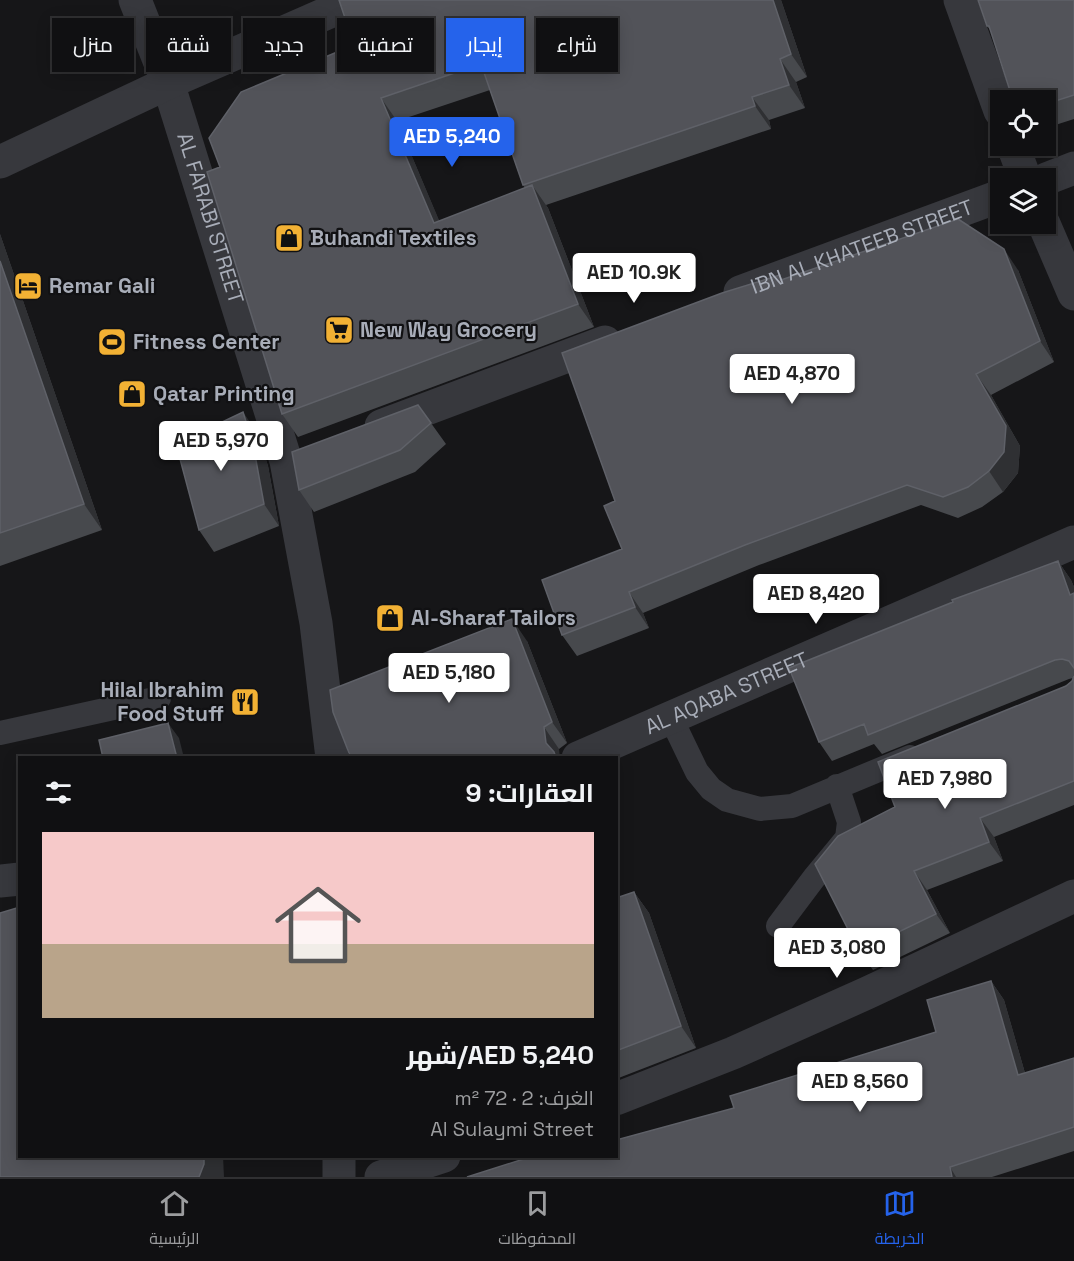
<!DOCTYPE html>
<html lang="ar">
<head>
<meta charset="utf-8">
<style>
  :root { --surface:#101012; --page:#19191b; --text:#f1f3f6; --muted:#9c9d9f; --line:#303032; --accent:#2563eb }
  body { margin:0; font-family:"Space Grotesk",Cairo,sans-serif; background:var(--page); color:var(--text); direction:rtl; height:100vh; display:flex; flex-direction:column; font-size:22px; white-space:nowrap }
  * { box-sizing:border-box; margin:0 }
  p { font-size:20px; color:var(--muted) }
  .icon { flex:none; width:33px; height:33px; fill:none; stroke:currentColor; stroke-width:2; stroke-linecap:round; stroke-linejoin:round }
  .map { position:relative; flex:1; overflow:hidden; direction:ltr }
  .sheet { position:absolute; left:18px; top:756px; width:600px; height:402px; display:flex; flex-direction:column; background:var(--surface); border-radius:0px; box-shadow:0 3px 15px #0003,0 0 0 2px var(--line); direction:rtl }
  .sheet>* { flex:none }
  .banner { position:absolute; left:18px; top:18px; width:600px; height:54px; direction:rtl; display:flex; gap:12px }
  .buttons { position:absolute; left:990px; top:90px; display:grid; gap:12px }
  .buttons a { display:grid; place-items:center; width:66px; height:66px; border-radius:0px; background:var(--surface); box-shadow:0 3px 15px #0003,0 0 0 2px var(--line); font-size:30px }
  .price { position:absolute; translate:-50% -51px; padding:0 14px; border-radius:6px; background:#fff; color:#222; font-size:20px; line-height:39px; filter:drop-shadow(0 2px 3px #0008) }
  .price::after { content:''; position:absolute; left:50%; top:36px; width:18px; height:14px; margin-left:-9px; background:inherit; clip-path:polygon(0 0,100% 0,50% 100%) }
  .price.on { background:var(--accent); color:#fff }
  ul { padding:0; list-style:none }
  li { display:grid; align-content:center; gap:12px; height:318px; padding:0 24px }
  li span { display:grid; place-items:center; height:186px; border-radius:0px; color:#555 }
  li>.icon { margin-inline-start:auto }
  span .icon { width:108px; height:108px; fill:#fffc; stroke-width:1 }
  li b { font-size:26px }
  h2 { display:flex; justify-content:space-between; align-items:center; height:72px; padding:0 24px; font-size:26px }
  .pill { padding:0 21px; border-radius:0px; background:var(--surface); box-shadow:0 3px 15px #0003,0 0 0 2px var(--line); font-size:21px; line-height:54px }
  .pill.on { background:var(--accent); color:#fff }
  .tabs { display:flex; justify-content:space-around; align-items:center; height:84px; border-top:2px solid var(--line); background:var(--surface); font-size:16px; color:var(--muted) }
  .tabs a { display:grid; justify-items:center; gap:3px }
  .tabs .on { color:var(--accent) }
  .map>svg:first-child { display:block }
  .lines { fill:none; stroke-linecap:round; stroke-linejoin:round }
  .service { stroke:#37383d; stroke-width:24 }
  .minor { stroke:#37383d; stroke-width:33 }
  .wall { fill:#47494d; fill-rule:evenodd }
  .shaded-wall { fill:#2f3033 }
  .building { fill:#525359; stroke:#5f6168; stroke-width:1.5 }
  .labels { text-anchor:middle; stroke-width:4.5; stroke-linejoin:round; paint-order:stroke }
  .street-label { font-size:21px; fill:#a8adb8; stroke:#111113 }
  .poi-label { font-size:21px; font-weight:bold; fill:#a8adb8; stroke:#111113; text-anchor:start }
</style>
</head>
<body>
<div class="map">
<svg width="1074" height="1177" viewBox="0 0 1074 1177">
  <rect width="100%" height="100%" fill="#161618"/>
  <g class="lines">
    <path class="service" d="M670,716L697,772L711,789L727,800L760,809L792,806L910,757
      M0,733L159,698
      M778,926L814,878L847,838L849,822L837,786"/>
    <g class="minor">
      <path id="s1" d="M135,0L168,83L286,461L316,623L332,758"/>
      <path d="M960,0L1000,111"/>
      <path d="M1013,146L1025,178"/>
      <path d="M0,162L168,83L357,0"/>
      <path d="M1046,179L1074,168"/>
      <path d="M1044,224L1074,294"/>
      <path id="s2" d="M740,292L1000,196"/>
      <path d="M381,426L605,342"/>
      <path id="s3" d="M578,758L1074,542"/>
      <path d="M0,881L20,879"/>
      <path d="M616,1099L733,1053L867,993L1074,896"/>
      <path d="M339,1156V1177"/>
      <path d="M381,1177L444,1156"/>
    </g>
  </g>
  <path class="wall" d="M339,0H781L807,77L796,82L805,108L769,120L771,129L546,205L548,208L594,327L298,437L282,414L220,167L354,45ZM490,90L523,185L525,188L439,221L397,121Z
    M1074,0V119L1046,128V100L987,26Z
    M0,234L102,530L0,566Z
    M1018,270L1054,362L991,395L1020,446L1018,473L1003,492L982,507L958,518L921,505L759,565L643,613L649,628L577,656L562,635L622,549L615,501L783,279Z
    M418,405L446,444L415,472L314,512L299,490Z
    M258,434L268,466L279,526L214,552L199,530Z
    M1058,561L1071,580L1074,587V805L994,837L1003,861L927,890L950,933L873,970L859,951L895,807L1072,681L1073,678L1069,679L882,754L874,744L832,761L819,742Z
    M527,641L567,743L559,749L351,758Z
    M634,892L649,913L696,1048L616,1079V898Z
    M991,981L1004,1000L1025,1073L1074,1058V1151L992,1177H467L616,1156L734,1108L936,1032Z"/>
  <path class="shaded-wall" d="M773,0H781L807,77L791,54Z
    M780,59L796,82L805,108L789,85Z
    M752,97L769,120L771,129L755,106Z
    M381,98L397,121L450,246L434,223Z
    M532,185L548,208L594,327L578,304Z
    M0,234L102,530L84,504L0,261Z
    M1004,249L1018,270L1054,362L1040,341Z
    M976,374L991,395L1020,446L1018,473L1003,492L989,471Z
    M243,412L258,434L268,466L279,526L264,504Z
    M1058,561L1071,580L1074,587V600L1070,595Z
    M629,592L643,613L649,628L635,607Z
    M512,619L527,641L567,743L552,722Z
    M168,723L179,738L184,758H177Z
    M544,727L559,749L560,758H555L546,743Z
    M980,818L994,837L1003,861L989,842Z
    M914,871L927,890L950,933L936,914Z
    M634,892L649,913L696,1048L681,1026Z
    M991,981L1004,1000L1031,1094L1018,1075Z
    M204,1156H223L224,1177H199Z
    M950,1167L956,1177H952Z"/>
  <path class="building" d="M339,0H773L791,54L780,59L789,85L752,97L755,106L523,185L481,64L381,98L434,223L532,185L578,304L282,414L207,172L220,167L209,138L241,92L354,45Z
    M978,0H1074V95L1046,104V100H1013L989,26H987Z
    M958,219L1004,249L1040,341L976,374L1006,426L1004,452L989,471L968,487L943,497L907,485L745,545L629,592L635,607L562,635L542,580L622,549L604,506L615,501L562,353L722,293L780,275L781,280Z
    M0,261L84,504L0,533Z
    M418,405L431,423L400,450L299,490L292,452Z
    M243,412L253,444L264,504L199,530L176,444Z
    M1058,561L1070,595L1074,593V668L1069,661L1062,659L1055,660L868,735L864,724L819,742L789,668L953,602L952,600Z
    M512,619L552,722L544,727L546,743L554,752L556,758H351L333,712L330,690Z
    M1074,676V781L980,818L989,842L914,871L936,914L859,951L815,864L838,836L895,807L878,762L1066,686L1072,681Z
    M168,723L177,758H103L99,740Z
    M634,892L681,1026L616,1051V898Z
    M20,907V1156H204V1164L199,1177H0V913Z
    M991,981L1018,1075L1074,1058V1127L950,1167L952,1177H467L533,1156H616V1140L734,1108L730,1096L936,1032L927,1000Z"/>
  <defs>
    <g id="shop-square" transform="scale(1.5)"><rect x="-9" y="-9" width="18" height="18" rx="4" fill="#f2b134" stroke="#111113"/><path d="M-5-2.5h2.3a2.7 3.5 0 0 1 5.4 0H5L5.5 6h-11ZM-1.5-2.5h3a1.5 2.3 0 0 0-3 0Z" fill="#111"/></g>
    <g id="hotel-square" transform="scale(1.5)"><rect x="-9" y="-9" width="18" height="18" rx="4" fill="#f2b134" stroke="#111113"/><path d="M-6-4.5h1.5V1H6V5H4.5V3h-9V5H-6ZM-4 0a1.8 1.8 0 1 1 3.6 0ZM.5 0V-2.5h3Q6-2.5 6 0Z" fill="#111"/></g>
    <g id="supermarket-square" transform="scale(1.5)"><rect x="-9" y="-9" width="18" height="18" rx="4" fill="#f2b134" stroke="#111113"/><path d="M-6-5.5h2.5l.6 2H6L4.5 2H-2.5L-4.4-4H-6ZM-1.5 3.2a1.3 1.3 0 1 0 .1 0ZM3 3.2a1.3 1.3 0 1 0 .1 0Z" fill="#111"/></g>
    <g id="stadium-square" transform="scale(1.5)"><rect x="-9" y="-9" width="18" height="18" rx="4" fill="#f2b134" stroke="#111113"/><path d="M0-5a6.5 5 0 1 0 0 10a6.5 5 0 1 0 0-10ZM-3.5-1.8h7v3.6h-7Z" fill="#111"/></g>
    <g id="restaurant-square" transform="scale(1.5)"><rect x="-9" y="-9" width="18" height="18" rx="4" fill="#f2b134" stroke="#111113"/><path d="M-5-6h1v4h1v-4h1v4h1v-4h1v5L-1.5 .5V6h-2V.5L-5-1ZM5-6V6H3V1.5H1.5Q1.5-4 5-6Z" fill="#111"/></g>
  </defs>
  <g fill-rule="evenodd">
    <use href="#shop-square" x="289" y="238"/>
    <use href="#hotel-square" x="28" y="286"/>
    <use href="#supermarket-square" x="339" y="330"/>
    <use href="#stadium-square" x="112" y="342"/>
    <use href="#shop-square" x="132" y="394"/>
    <use href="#shop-square" x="390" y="618"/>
    <use href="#restaurant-square" x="245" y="702"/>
  </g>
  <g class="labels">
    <g class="street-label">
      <text dy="7" stroke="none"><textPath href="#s1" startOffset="231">AL FARABI STREET</textPath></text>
      <text dy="7" stroke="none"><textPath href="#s2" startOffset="130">IBN AL KHATEEB STREET</textPath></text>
      <text dy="7" stroke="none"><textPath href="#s3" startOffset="162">AL AQABA STREET</textPath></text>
    </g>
    <g class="poi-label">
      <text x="310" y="245">Buhandi Textiles</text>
      <text x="49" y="293">Remar Gali</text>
      <text x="360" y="337">New Way Grocery</text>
      <text x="133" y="349">Fitness Center</text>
      <text x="153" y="401">Qatar Printing</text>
      <text x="411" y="625">Al-Sharaf Tailors</text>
      <text x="224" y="697" text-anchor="end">Hilal Ibrahim<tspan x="224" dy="24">Food Stuff</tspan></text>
    </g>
  </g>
</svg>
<div class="buttons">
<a><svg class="icon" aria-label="locate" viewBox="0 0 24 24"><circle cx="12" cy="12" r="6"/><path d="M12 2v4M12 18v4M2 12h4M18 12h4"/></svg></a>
<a><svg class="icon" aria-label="layers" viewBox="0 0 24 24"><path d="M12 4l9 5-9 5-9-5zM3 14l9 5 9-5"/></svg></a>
</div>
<b class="price on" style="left:452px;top:168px">AED 5,240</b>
<b class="price" style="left:634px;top:304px">AED 10.9K</b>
<b class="price" style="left:792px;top:405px">AED 4,870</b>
<b class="price" style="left:221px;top:472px">AED 5,970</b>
<b class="price" style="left:816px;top:625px">AED 8,420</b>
<b class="price" style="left:449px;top:704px">AED 5,180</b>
<b class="price" style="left:945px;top:810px">AED 7,980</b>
<b class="price" style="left:837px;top:979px">AED 3,080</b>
<b class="price" style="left:860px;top:1113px">AED 8,560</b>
<div class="banner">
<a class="pill">شراء</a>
<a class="pill on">إيجار</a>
<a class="pill">تصفية</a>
<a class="pill">جديد</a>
<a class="pill">شقة</a>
<a class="pill">منزل</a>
</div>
<section class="sheet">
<h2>العقارات: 9<svg class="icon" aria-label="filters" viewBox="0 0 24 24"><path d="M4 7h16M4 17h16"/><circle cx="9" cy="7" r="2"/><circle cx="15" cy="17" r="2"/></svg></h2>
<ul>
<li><span style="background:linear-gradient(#f6c9c9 60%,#b9a48a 0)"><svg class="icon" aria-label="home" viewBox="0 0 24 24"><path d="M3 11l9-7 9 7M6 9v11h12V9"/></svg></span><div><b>AED 5,240/شهر</b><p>الغرف: 2 · 72 m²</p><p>Al Sulaymi Street</p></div></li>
</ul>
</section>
</div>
<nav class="tabs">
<a class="on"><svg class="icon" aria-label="map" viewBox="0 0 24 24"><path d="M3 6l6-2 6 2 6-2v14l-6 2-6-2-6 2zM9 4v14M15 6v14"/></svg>الخريطة</a>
<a><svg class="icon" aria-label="saved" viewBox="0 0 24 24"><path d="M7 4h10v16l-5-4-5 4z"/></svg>المحفوظات</a>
<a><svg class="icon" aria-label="home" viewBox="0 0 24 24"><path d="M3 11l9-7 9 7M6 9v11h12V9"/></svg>الرئيسية</a>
</nav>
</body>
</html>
